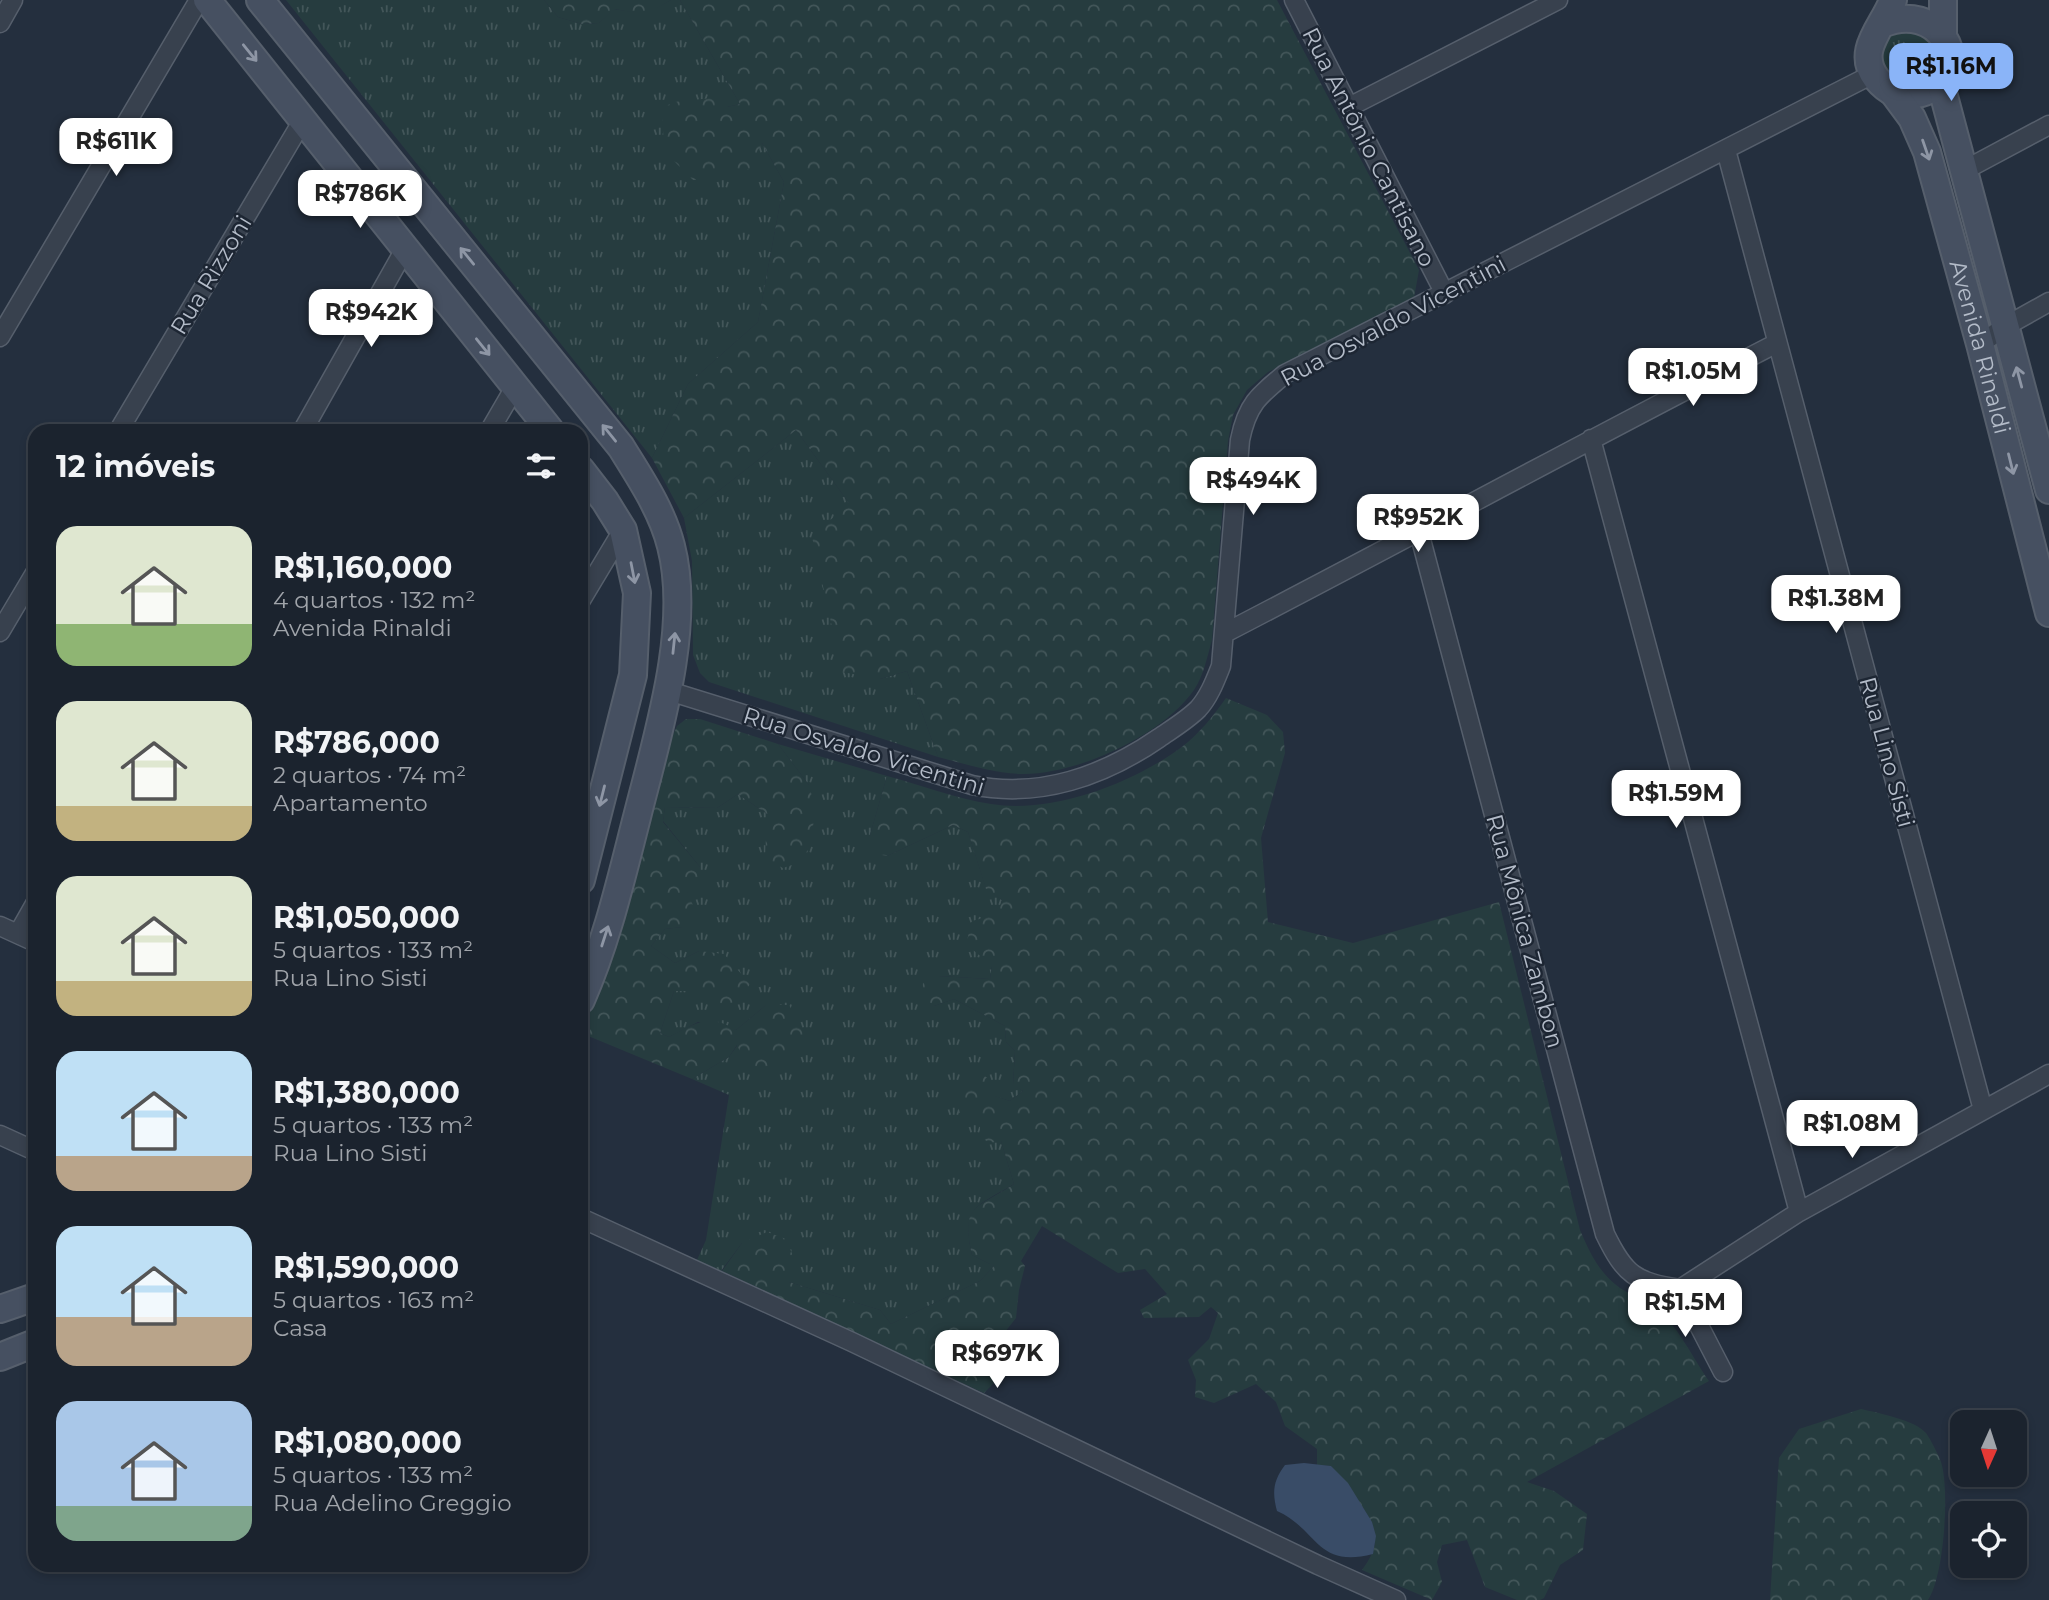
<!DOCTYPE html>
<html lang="pt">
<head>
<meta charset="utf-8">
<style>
  :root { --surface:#1b232e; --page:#282f3a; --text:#f1f3f6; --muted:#a0a4aa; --line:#39404a; --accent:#8ab4f8 }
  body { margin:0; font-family:Montserrat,sans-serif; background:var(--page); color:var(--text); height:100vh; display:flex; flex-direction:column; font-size:26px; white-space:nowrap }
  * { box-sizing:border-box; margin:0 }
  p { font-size:23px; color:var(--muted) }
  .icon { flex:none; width:38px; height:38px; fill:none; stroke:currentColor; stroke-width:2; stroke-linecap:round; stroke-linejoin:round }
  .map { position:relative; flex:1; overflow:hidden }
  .panel { position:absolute; left:28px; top:424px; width:560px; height:1148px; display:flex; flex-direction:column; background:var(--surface); border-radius:21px; box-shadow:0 4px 10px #0003,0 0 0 2px var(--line) }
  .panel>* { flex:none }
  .needle { width:46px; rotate:183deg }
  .controls { position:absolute; left:1950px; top:1410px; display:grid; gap:14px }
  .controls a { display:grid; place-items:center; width:77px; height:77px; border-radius:14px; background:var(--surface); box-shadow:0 4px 10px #0003,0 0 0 2px var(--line); font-size:35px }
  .price { position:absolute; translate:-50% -60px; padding:0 16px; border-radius:14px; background:#fff; color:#222; font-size:23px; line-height:46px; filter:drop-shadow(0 2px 4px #0008) }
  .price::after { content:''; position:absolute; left:50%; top:42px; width:21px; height:16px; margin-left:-10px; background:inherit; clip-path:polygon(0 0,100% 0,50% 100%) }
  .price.current { background:var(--accent); color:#111 }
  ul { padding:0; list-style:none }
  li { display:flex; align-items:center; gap:21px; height:175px; padding:0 28px }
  li span { display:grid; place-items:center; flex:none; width:196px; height:140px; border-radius:21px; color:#555 }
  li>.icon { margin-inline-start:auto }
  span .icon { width:84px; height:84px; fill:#fffc; stroke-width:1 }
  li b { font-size:30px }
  h2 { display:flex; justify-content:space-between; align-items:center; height:84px; padding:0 28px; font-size:30px }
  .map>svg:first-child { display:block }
  .grass { fill:url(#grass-tufts) }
  .forest { fill:url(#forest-crowns) }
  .water { fill:#394c67 }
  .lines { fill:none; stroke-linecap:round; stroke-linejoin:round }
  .street-casing { stroke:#565f6c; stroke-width:21 }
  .secondary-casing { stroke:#565f6c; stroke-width:30 }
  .street { stroke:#38414e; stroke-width:18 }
  .secondary { stroke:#465061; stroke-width:26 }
  .oneway { stroke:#8e96a5 }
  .labels { text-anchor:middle; stroke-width:5; stroke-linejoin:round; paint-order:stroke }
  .street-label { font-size:23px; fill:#b4bcc9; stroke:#1d2633 }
</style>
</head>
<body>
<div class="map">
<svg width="2049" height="1600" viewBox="0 0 2049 1600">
  <defs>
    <pattern id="grass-tufts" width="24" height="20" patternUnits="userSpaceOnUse" patternTransform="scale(1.75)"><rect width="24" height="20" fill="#263c3f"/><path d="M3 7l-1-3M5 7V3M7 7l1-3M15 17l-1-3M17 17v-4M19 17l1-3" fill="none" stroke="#435659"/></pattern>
    <pattern id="forest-crowns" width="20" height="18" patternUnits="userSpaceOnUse" patternTransform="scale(1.75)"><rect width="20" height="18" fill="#263c3f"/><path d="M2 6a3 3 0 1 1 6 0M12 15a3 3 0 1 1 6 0" fill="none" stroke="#435659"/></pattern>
  </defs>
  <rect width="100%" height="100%" fill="#242f3e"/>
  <path class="grass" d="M286,0H544L558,17L582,24L599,23L614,9L645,14L671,0H680L740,104L727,107L719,170L762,143L784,182L758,322L688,384L652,458Z
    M1881 56a27 27 0 1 1 54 0a27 27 0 1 1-54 0Z
    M796,430L849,503L880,679L907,671L938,757L709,682L700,673L693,655L692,561L684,518Z
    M778,744L887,776L870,835L887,856L953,825L968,832L986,888L1002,900L990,979L938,976L934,1006L954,999L1005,1026L1006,1042L1015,1051L1013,1084L1023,1091L1010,1101L994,1096L980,1117V1136L1001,1141L1014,1184C976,1207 961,1206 972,1255L994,1266L980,1281L891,1324L880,1310L789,1282L742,1243L721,1271L697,1260L706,1240L729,1095L692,1079L729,1057L766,1005L736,1030L698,1022L669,1037L660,1033L674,991H697L699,951L675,963L651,946L665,929L682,927L687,893L700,867L663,821L665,807L717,808L738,794L767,814L809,785Z"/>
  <path class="forest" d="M544,0H671L645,15L615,9L599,23L582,24L558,17Z
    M680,0H1277L1419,270L1414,298L1268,372L1247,390L1233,415L1228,441L1212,640C1207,657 1204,675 1194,690C1162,736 1076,775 1021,774C992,773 966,764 938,757L907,671L880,679L842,672L812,537L849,503L796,430L684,518L652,458L688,384L758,322L784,182L762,143L750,169L732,175L719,170L712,179L693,180L664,151L662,108L674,102L712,98L727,107L740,104Z
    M1226,698L1267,715L1283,732L1285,753L1261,838L1268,922L1353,943L1499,902L1580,1230C1590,1253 1599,1273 1620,1288C1632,1296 1646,1301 1658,1310C1678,1326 1694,1360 1709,1381L1527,1482L1554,1491L1587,1514L1583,1550L1560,1565L1544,1598L1540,1600H1517L1485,1587L1467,1540L1442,1545L1437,1562L1442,1582L1432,1600L1362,1570C1369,1560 1375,1551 1375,1539C1376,1517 1344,1484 1331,1466L1317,1465V1449L1285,1426L1276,1402L1256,1384L1214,1403L1195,1397L1196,1380L1188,1360L1209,1339L1218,1313L1211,1307L1199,1317L1144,1318L1140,1310L1167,1294L1145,1269L1118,1273L1042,1226L1021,1261L1025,1266L1019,1290L1016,1318L1001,1337C1009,1368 1005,1372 984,1393L722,1271L742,1243L767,1232L786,1239L793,1256L789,1282L880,1310L891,1324L980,1281L994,1266L972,1255C960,1203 977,1209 1014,1184L1001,1141L989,1143L980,1136V1117L959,1113L957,1087L981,1073L995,1084V1096L1010,1101L1023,1091L1013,1085L1015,1051L1006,1042L1005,1026L954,999L934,1006L922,996L923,983L938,976L990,979L992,966L966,944L972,921L998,914L1002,900L986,889L968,832L953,825L887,856L877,854L870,835L887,776C921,785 957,799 991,804C1053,814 1134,783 1183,746C1200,733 1213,716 1226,698Z
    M686,719H700L778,744L809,785L815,808L811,846L798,863L783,868L765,859L767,814L738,794L717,808L665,807L663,822L700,867L699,884L687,893L698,915L682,927L665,929L651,946L675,963L699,951L724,954L750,984L738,1001L717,1007L697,991H674L660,1033L669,1037C696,1023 708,1013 736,1030L766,1005H789L806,1034C794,1066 781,1074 747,1066L737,1045L729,1057L692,1079L581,1033V1028L613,954L671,739L677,726Z
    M1861,1409C1878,1413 1915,1420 1926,1433C1931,1440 1938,1454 1941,1462C1950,1489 1944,1577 1928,1600H1770L1779,1458L1799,1429Z"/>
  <path class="water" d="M1304,1463L1331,1466L1348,1483L1372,1522L1376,1536L1373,1554C1316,1569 1318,1529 1277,1511C1272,1492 1273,1481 1285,1465Z"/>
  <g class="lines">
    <g class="street-casing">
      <path id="street" d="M1294,0L1445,294
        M0,23L13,0
        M1349,107L1558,0
        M1726,150L1983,1110
        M1963,171L2049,125
        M0,337L199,0
        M1980,344L2006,326L2049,302
        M119,430L303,120
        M303,430L405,249
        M490,430L515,387
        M1591,439L1799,1212
        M1419,532L1605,1234C1625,1275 1635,1282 1680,1289
        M581,600L623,530
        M0,632L35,573
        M1225,633C1410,537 1592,438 1777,343
        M669,691L972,785C1039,799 1104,776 1159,738C1172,729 1187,720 1198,709C1209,697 1215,681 1221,666L1240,440C1247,405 1258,396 1285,374L1873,74
        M0,926L35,942
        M18,934L35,904
        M0,1135L35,1151
        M581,1218L852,1342L1318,1565L1396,1600
        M1680,1289L1799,1212L2049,1074
        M1680,1289L1723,1372"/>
    </g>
    <g class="secondary-casing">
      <g id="secondary">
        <path d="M207,0L550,430"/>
        <path d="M260,0L621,447C640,478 662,510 671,546C692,627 657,737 637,817C621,879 607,941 581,1000"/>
        <path d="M1882,24C1938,0 1975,64 1929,90C1918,96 1904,96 1893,92C1886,89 1881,84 1876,78C1855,50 1884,26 1893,0"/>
        <path d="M1943,32V0"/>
        <path d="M1940,81L2049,490"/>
        <path id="s1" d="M1892,91L1912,118L1927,152L1980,344L2049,613"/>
        <path d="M581,470L605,501L623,530L637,593L633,675L581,880"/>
        <path d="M0,1309L35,1297"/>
        <path d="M0,1357L35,1343"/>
      </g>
    </g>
    <use href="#street" class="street"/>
    <use href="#secondary" class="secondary"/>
  </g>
  <defs><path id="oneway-shaft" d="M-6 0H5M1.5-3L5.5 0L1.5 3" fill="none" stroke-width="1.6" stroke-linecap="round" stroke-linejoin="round" transform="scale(1.75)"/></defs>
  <g class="oneway">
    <use href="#oneway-shaft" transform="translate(250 53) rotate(51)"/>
    <use href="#oneway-shaft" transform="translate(1926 150) rotate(71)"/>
    <use href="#oneway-shaft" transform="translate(467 256) rotate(-129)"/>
    <use href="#oneway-shaft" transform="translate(483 347) rotate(51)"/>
    <use href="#oneway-shaft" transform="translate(2019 377) rotate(-105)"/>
    <use href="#oneway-shaft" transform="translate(609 433) rotate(-129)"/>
    <use href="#oneway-shaft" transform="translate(2011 464) rotate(76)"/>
    <use href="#oneway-shaft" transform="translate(633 573) rotate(79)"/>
    <use href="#oneway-shaft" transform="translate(674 643) rotate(-84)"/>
    <use href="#oneway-shaft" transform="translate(602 796) rotate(104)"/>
    <use href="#oneway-shaft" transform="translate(605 936) rotate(-72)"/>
  </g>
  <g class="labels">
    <g class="street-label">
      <text transform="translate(1369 147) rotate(63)" y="8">Rua Antônio Cantisano</text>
      <text transform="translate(211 275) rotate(-59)" y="8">Rua Rizzoni</text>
      <text transform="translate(1393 321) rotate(-28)" y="8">Rua Osvaldo Vicentini</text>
      <text dy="8" stroke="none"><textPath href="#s1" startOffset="273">Avenida Rinaldi</textPath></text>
      <text transform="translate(864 751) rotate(17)" y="8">Rua Osvaldo Vicentini</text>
      <text transform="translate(1887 752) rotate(75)" y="8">Rua Lino Sisti</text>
      <text transform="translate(1525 931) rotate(75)" y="8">Rua Mônica Zambon</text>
    </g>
  </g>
</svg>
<div class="controls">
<a><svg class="needle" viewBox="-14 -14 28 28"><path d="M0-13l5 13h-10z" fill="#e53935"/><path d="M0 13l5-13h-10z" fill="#a0a4aa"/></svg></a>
<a><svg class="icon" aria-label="locate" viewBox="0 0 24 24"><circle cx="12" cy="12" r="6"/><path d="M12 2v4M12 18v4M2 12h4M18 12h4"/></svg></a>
</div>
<b class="price current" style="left:1951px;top:103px">R$1.16M</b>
<b class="price" style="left:116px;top:178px">R$611K</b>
<b class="price" style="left:360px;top:230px">R$786K</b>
<b class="price" style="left:371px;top:349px">R$942K</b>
<b class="price" style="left:1693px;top:408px">R$1.05M</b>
<b class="price" style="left:1253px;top:517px">R$494K</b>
<b class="price" style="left:1418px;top:554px">R$952K</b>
<b class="price" style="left:1836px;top:635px">R$1.38M</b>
<b class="price" style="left:1676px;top:830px">R$1.59M</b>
<b class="price" style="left:1852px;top:1160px">R$1.08M</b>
<b class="price" style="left:1685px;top:1339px">R$1.5M</b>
<b class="price" style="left:997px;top:1390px">R$697K</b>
<section class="panel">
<h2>12 imóveis<svg class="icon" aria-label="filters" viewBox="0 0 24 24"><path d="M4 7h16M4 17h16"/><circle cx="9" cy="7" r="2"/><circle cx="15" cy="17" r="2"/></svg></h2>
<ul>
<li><span style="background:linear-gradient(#dfe7d0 70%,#8fb573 0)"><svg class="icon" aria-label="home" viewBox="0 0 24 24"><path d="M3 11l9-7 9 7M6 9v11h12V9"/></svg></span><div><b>R$1,160,000</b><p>4 quartos · 132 m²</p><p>Avenida Rinaldi</p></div></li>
<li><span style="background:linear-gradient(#dfe7d0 75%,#c2b280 0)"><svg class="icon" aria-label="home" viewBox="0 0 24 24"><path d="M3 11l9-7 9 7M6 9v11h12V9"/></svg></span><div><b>R$786,000</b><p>2 quartos · 74 m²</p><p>Apartamento</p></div></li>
<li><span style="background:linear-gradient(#dfe7d0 75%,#c2b280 0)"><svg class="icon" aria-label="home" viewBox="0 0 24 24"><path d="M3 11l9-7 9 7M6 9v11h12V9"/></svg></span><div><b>R$1,050,000</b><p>5 quartos · 133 m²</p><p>Rua Lino Sisti</p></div></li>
<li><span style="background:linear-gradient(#bfe0f5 75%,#b9a48a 0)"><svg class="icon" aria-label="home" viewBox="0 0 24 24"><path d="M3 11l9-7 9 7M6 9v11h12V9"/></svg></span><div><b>R$1,380,000</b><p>5 quartos · 133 m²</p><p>Rua Lino Sisti</p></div></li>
<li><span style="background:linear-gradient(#bfe0f5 65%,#b9a48a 0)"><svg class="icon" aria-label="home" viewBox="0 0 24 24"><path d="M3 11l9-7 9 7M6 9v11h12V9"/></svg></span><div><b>R$1,590,000</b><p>5 quartos · 163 m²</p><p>Casa</p></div></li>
<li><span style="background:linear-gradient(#a9c7e8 75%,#7fa58c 0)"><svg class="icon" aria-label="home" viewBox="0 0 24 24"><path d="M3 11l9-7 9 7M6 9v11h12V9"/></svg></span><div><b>R$1,080,000</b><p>5 quartos · 133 m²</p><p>Rua Adelino Greggio</p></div></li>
</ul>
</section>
</div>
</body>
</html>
